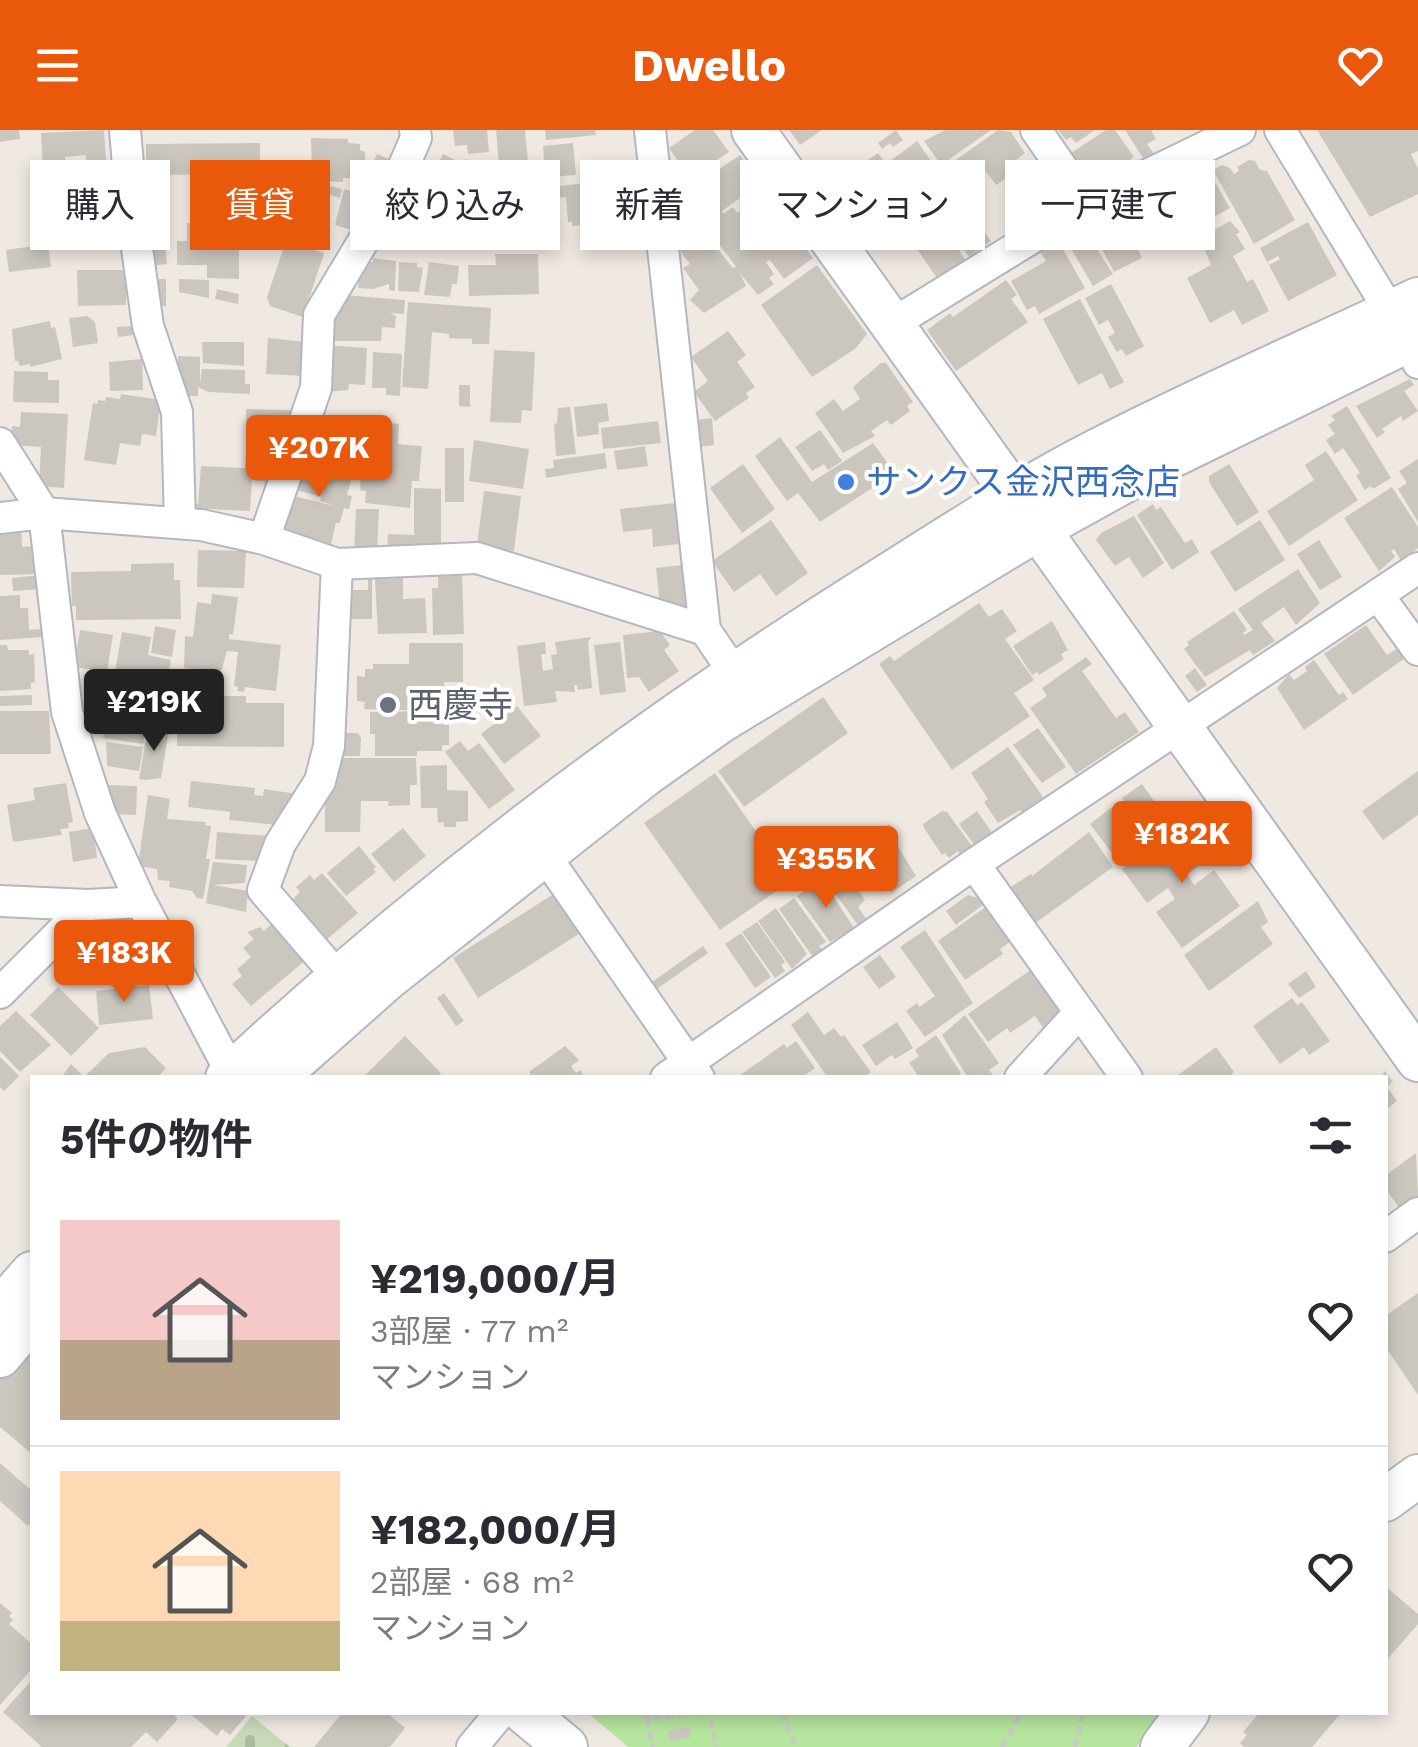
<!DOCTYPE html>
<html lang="ja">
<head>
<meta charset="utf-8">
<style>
  :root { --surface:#fff; --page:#f2f2f3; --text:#2b2b33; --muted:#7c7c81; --line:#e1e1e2; --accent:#ea580c }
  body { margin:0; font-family:"Work Sans","Noto Sans JP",sans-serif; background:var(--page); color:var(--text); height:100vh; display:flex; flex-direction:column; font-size:38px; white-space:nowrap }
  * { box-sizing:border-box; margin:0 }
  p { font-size:32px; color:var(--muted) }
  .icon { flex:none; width:55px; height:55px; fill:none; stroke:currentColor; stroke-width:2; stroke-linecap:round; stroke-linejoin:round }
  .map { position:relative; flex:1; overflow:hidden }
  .sheet { position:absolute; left:30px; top:945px; width:1358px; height:640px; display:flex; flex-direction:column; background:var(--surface); border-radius:0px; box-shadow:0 5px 15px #0003 }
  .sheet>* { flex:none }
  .top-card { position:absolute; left:30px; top:30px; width:1360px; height:90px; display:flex; gap:20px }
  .price { position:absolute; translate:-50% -85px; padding:0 22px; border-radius:10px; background:var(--accent); color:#fff; font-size:32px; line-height:65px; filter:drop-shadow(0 2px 5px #0008) }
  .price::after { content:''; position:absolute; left:50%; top:60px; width:30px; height:22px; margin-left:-15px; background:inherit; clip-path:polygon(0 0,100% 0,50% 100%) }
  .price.current { background:#222; color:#fff }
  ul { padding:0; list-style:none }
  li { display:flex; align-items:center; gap:30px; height:250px; padding:0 30px }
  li+li { border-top:2px solid var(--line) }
  li span { display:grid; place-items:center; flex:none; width:280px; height:200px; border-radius:0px; color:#555 }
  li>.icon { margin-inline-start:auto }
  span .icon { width:120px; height:120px; fill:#fffc; stroke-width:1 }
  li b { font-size:42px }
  h2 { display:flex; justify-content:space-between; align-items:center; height:120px; padding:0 30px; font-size:42px }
  .pill { padding:0 35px; border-radius:0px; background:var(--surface); box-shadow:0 5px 15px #0003; font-size:35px; line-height:90px }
  .pill.current { background:var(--accent); color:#fff }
  header { display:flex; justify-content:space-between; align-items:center; height:130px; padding:0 30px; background:var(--accent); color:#fff; font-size:45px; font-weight:700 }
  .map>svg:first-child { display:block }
  .cemetery { fill:url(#cemetery-stones) }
  .park { fill:#b6e59e }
  .building { fill:#cbc7bf }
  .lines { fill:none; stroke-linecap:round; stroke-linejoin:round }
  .street-casing { stroke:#b4b7c1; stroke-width:34 }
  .secondary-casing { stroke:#b4b7c1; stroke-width:46 }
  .path { stroke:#c9c9c9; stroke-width:5; stroke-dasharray:8 5; stroke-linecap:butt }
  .street { stroke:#fff; stroke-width:30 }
  .secondary { stroke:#fff; stroke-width:42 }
  .shop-dot { fill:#3f7fe0; stroke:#fff; stroke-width:4 }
  .worship-dot { fill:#6b7280; stroke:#fff; stroke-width:4 }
  .labels { text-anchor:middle; stroke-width:8; stroke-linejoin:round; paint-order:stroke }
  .shop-label { font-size:35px; fill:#366cbe; stroke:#fff; text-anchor:start }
  .worship-label { font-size:35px; fill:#5b616d; stroke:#fff; text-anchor:start }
</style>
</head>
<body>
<header><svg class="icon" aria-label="menu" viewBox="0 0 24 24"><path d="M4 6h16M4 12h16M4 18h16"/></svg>Dwello<svg class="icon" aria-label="heart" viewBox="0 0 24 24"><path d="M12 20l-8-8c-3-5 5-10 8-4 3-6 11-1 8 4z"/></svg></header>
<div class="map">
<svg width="1418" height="1617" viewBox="0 0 1418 1617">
  <defs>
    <pattern id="cemetery-stones" width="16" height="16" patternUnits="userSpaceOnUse" patternTransform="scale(2.5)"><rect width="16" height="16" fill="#c8d9b8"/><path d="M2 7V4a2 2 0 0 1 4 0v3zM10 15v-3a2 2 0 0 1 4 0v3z" fill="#acbb9e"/></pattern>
  </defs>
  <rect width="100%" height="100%" fill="#efe9e1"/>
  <path class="cemetery" d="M252,1586L290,1617H226Z"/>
  <path class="park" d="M588,1583H1162L1136,1617H628Z"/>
  <path class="building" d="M0,0H19L20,9L0,12Z
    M104,0L106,30L87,32L85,25L65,27L66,40L43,42L41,3Z
    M453,0H487L489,22L468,24L467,15L455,16Z
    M496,0H525L528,32L499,35Z
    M545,0H595L596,5L546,10Z
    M695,0H713L729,22L690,48L669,18Z
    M789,0H822L800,15Z
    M896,0L903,10L893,17L890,13L882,19L878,13Z
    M945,0H991L941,35L924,11Z
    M998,0L1011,2L1025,23L1012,33L1018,40L996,55L985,40L974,49L979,55L963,66L943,39Z
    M1058,0H1095L1076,13L1071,7L1066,10Z
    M1106,0H1115L1134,27L1107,46L1104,41L1098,45L1095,42L1087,47L1071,23Z
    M1125,0H1151L1156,9L1147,14L1154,24L1143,28Z
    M1317,0H1418V21L1411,24L1418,39V64L1370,87Z
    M311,8L348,9V13L360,14V20L365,22V40H361V48H343V52L317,51L312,39Z
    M917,11L943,48L874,98L847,61L870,45L862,34L878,23L886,34Z
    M260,13V44L146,45V14Z
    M573,13L576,45L545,47L543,16Z
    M377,24L402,35L386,70L361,59Z
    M443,24L463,34L465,29L477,35L474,40L496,50L484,76L430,49Z
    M740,25L760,54L722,81L723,84L733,77L737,83L749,75L764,96L756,101L767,121L794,102L813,128L784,149L770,130L766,132L774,144L769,148L774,154L758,165L740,143L746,156L704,183L690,170L699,160L683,138L690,134L676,115L701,98L733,138L736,137L682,64Z
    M1249,30L1255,31L1260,40L1267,41L1295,90L1254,114L1213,40L1222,35L1230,38L1234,44L1239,41L1237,37Z
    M290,31L311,36L306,62L328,70L315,106L306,102L303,109L267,95L278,64L282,65Z
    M1204,33L1230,78L1214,87L1210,81L1199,87L1175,47Z
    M88,41L89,66L66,68V73L40,77L38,43Z
    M417,46L479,78L477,85L464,89L421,76L423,70L408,63Z
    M631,47L634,68L620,69L617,48Z
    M614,49L620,91L572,96V92H568L566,67L555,68L554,57Z
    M325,55L342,59L340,68L322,63Z
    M1181,58L1202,95L1157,121L1136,84Z
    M344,59L375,68L365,104L335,95Z
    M500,59L532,61L534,113L491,114L490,96H497L496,63H500Z
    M1112,73L1124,95L1131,92L1139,108L1134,111L1142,128L1114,142L1085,87Z
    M967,77L991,111L969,127L946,95Z
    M408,80L461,91L457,111L439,108L437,117L392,108L396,81L407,83Z
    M154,85L158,87L159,96H163L167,134L147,136L142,86Z
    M464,91H487L488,120H465Z
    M1230,91L1240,102L1236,104L1245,119L1233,126L1247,152L1253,149L1269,181L1242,195L1234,180L1210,193L1187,148L1211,135L1198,104L1205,100L1207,104Z
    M1308,92L1337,145L1288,171L1269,135L1280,129L1278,126L1267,132L1260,118Z
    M187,93L245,94L244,112H239V149L207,148V135H177V111H187Z
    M944,95L968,135L941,154L915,116Z
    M1084,99L1113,144L1093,156L1066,110Z
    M1056,107L1085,158L1039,184L1035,176L1027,180L1011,151L1046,131L1039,119Z
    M286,111L324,123L303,187L270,176L267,167Z
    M48,114L51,137L9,142L6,120Z
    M495,124H538L539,164L469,166L468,135H496Z
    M373,128L396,131L395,161L389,160V154L373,159L358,158L359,141L365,142L366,132H373Z
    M399,132L417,133V137L423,138L419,162L398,161Z
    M429,132L459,136L457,154H452L450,167L424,165Z
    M817,135L867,204L855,219L812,247L761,175Z
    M77,140H128L126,175L78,176Z
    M153,149H166V176H152Z
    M179,149L209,150V168L179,162Z
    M1006,150L1017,165L1011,169L1028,192L956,241L927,200L950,183L953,187Z
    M1111,154L1144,216L1126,226L1122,219L1117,222L1108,207L1115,203L1108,190L1099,195L1085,168Z
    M217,159L239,164L238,174L215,169Z
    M343,165L405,170L404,184L390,183L396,186L395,198L382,197L381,211H333L336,177Z
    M1080,169L1124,252L1110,259L1102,243L1078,255L1043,189Z
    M408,172L491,178L489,214H472V209L449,208V204L432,202L428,259L402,257Z
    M87,186L95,192L98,213L73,217L69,188Z
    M50,191L51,198L55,197L62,229L30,237V234L20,236L18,231H15L12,199Z
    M133,196L134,205L118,207L117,197Z
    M728,201L746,225L737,232L755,257L746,263L749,268L715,291L694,262L708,251L691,227Z
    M268,208L306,212L304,246L266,244Z
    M202,212H244V236L203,233Z
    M325,215L367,218L365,255L349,254L348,260L326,262Z
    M494,220L535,222L532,281L522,280L521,293L490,292Z
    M373,222L402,224L400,266L386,265V258H372Z
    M178,226L200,227V253L202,239L245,240V254H250V264L208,262L198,257V266H179Z
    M142,229L143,260L110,261L109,232Z
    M881,233H886L913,272L907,276L910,281L891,295L887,290L871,301L875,306L843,323L815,283L834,269L843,281L860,269L853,257Z
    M14,241L48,242V250H59V273L13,272Z
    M1410,249L1414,255L1404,261L1418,281L1403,291L1401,286L1382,299L1385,302L1377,308L1356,276Z
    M459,255H470V277L459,276Z
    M121,264L161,270L156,306L142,304L140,316L120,313L116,335L84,330L93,273L97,274L98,270L105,271L106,267L120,269Z
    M607,273L609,291L598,293L599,304L577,307L574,277Z
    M1347,276L1391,348L1373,359L1370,356L1365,360L1356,345L1360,343L1343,318L1335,324L1326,310L1335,304L1328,295L1335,290L1331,286Z
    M570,277L576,324L556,326L554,294L557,293L558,278Z
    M246,279L290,280V300L274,323L246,317Z
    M21,282L68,284L64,358L39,356L41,317L10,315L12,296L20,297Z
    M712,288L714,315L698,317L696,290Z
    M360,290L399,294L398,314L422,316L419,351H412L410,378L365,373L366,361L360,360L361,338H368L370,316L358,315Z
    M658,291L661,313L603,319L601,298Z
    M820,300L842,331L828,340L824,334L812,341L795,317Z
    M780,307L812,352L873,313L895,343L820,392L798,363L787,371L755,326Z
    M474,310L529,319L523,359L469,351Z
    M645,316L648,336L617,340L614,321Z
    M319,317L336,322L334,328L356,334L347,365L352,366L349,379L344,378L340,393H336L329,422L278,403L289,365L335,376L320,371L321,367L293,359L300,332L315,335Z
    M445,318H464V372H445Z
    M1326,321L1358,370L1289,416L1267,381L1314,350L1305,335Z
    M605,323L607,338L546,348L545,339L554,338L553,330Z
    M246,326L269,327L267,351L252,350L250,381L209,379L208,391L189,389L190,373L198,374L201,336L245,338Z
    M1418,329V392L1398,359L1407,353L1399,341Z
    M743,334L775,379L742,403L710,358Z
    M1229,334L1259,382L1237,396L1209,352V346Z
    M1392,357L1418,397V418L1401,430L1394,419L1391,421L1395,427L1379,441L1344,388Z
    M414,358L441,359V420L387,419L388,404L414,405Z
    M484,361L521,366L514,421L477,415Z
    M675,373L679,414L653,417L652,399L623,402L620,379Z
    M1153,374L1156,380L1161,377L1185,413L1192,409L1199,422L1172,440L1137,385Z
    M356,379H379L377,422L354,421Z
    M1134,386L1164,433L1143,448L1129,427L1115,436L1096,410L1101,403Z
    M771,390L808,443L776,466L760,444L734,462L712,431Z
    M1260,390L1285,430L1235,462L1210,422Z
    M21,393L22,417L38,416L40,444L0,445V395Z
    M1319,410L1342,447L1320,460L1297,424Z
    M198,420L246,421L244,458L197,457Z
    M174,433V450H180L181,489L76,490V476H72L71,442L131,441V434Z
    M682,435L686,479H681L680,475L660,477L656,438Z
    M1298,439L1320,473L1296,495L1284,477L1261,493L1275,511L1253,525L1250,520L1205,547L1184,519L1189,515L1187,512L1234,481L1247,500L1243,503L1244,505L1253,500L1238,479Z
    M462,442L464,504L433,505L432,458H438V443Z
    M41,445V459L13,461L12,448Z
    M368,448H372V489H344V460H368Z
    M403,448V469L425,468L427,503L378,504L375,449Z
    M212,464L238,467L233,505L229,504V509L281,515L276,561L245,557L244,562L237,561L238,557L234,556L238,522L227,521L221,542L184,538L185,506L193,507L197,472L211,474Z
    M20,465V478H28L29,500L43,499L44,507L0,510V466Z
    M979,473L989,487L1002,479L1017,501L1005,509L1034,550L1014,563L1030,586L952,640L879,534L890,526L894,531Z
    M1052,491L1068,520L1061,524L1064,529L1039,545L1037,542L1032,545L1013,516Z
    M1366,495L1387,525L1398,518L1405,528L1353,565L1324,524Z
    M155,496L176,500L172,527L151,523Z
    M80,500L113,505L107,542L74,537Z
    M660,501L670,515L664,520L679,541L649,562L639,547L627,548L623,505Z
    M122,502L151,507L148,525L171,530L167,551L115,542Z
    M591,507L588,513L592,558L578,560L577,555H574L575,562L555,561L557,572L524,576L517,516L545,512L546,524H541L543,541L553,539L551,525L557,524L555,512Z
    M620,512L626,562L600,565L594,515Z
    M409,513H463V552H444L443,595H449V615H442V621H417V626H375V604H370V582L438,581L364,579L365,572L357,571V546L365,547V539H373V534H409Z
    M0,515H7L8,520H29V525L34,524L35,552L31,553V559L0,561Z
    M1086,527L1092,534L1082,541L1116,588L1125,582L1139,602L1076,644L1030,578L1047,566L1042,558Z
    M1314,530L1339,565L1343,562L1348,569L1304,600L1277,558L1289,544L1294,550L1307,541L1305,537Z
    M1195,538L1207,555L1197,562L1185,546Z
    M179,544H202V560H179Z
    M116,551L165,558L162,585L112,577Z
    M32,565V575L0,576V566Z
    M217,566H246V573H284V617L177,616V573H216Z
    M823,567L848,603L744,677L718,641Z
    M517,576L541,606L504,634L481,604Z
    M0,581H49L51,624H0Z
    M107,587L146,593L143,614L103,608Z
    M148,597L169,600L161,648L145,650L139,649Z
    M1038,598L1066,637L1042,653L1013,615Z
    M344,603H358L361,608L360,626H343Z
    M460,611L468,621L479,613L515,660L489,679L445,622Z
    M106,612L143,617L139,641L107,636Z
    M1008,617L1043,667L1022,682L1020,680L998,693L984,672L988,669L971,643Z
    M336,628H416L417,655H410V675L388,676L389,671H361L360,702H325V672L328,654H335Z
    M447,635V660L468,661V691L456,692V697H444V692L438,693L437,678H421L420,636Z
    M1418,641V685L1383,710L1362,681Z
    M715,643L791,751L720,800L644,693Z
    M191,651L255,658L254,665L263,666L264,659L297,664L285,684H278L277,695L229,690L230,682L188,677Z
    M66,653L73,692L68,693L69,698L60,699L62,705L13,712L7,675L35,670L33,658Z
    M1142,654L1172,696L1152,710L1122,668Z
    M107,655L137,656L136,685L116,684L110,663H107Z
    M148,665L170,669L167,689L206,692L205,695L211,696L206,729H210L203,769L197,768L192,761L169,757L170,751L158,750L157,739L138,736Z
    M1112,677L1116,683L1124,677L1150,712L1131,726L1126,719L1115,727L1090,694Z
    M942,681L947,682L974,719L962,727L958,721L949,728L945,723L942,725L924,698L923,694Z
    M977,681L993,704L976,717L959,694Z
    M889,694L896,703L863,726L857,716Z
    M1184,694L1209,729L1187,744L1194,755L1214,740L1240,776L1182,818L1156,782L1175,769L1168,758L1147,773L1122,739Z
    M93,698L97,728L73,732L69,702Z
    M403,698L426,726L394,752L371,724Z
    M217,702L271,706L261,731L215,729Z
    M1089,702L1113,737L1034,794L1009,758L1031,744L1032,746Z
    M894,710L916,746L891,763L868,728Z
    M359,716L376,737L373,739L376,742L346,766L327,743Z
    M213,732L247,735L245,753L213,755L248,761L246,782L206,773Z
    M842,737L865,770L858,777L869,793L861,799L825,750Z
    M322,743L358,783L326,810L291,771L300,762L296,757L310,745L314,750Z
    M824,752L854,798L830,812L797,766L812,755L815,758Z
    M560,760L585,800L478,868L453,828Z
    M968,765L978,768L983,775L956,795L946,781Z
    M794,768L826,812L819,816L825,823L815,830L779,779Z
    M1258,771L1268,792L1261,797L1273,814L1209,861L1184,825Z
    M987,776L1010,812L1000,819L1003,824L965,850L938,811Z
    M776,778L807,824L792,839L758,791Z
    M98,786L111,799L115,795L122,802L118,806L130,818L109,839L77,807Z
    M274,792L307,829L251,876L232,854L242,846L237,839L251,827L243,818L254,809L247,802L260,797L264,801Z
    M757,792L785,832L781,835L785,841L775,848L742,802Z
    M925,800L973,873L925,907L906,881L917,873L919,877L935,866L900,817Z
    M741,803L771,847L755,858L725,814Z
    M71,815L94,840L88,845L64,821Z
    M703,816L708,823L654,861L649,854Z
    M880,825L896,847L879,859L863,837Z
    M1032,839L1060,878L1061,885L1043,898L1035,886L1010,903L1007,898L988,912L968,884Z
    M1306,841L1316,857L1299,868L1288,854Z
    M149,855L153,889L99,895L96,861Z
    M58,857L99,898L71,926L30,885Z
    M444,863L464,891L456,896L437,868Z
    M1292,868L1297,875L1302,872L1330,911L1309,925L1304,917L1280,934L1253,896Z
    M16,881L51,915L20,942L0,921V896Z
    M808,882L824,905L834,898L841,907L844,905L871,942L863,948H828L791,895Z
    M965,885L999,933L989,940L993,945L989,948H968L942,905Z
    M897,892L913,918L895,929L892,925L876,936L862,915Z
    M936,905L961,943L954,948H920L909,933L919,926L915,920Z
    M405,906L441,943L437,948H362Z
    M796,911L815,938L801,948H736L784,914L787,918Z
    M565,916L579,930L571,936L576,943L580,940L585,948H533L529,942Z
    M145,917L166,938L157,948H61L71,934L84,947L109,923Z
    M1216,917L1234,942L1227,948H1174Z
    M0,927L19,946L4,961L0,957Z
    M1385,941L1393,952L1387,957L1397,971L1385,980V948H1380Z
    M1416,1023L1418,1066L1400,1079L1385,1058V1046Z
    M1418,1163V1265L1385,1216V1186Z
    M32,1212V1324L0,1297V1248Z
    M0,1333L32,1361V1391L28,1396L0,1371Z
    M1385,1456L1418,1484V1494L1385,1532Z
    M0,1473L12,1483L9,1486L13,1490L9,1494L32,1514V1539L0,1575Z
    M32,1550V1582H171L178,1589L157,1612L146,1602L131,1617H42L3,1582Z
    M188,1582H241L246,1586L230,1605L222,1599L217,1606Z
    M343,1582H386L405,1598L390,1617H314Z
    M1260,1582H1342L1312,1617H1244L1240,1613L1247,1605L1243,1602Z
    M689,1596L691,1607L670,1612L668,1601Z"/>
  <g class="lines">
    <g class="street-casing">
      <path id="street" d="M125,0L132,83L148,196L177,282L180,393
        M650,0L705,500
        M1036,0L1087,74
        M1280,0L1408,211L1418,233
        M892,194L1087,74L1240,0
        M0,313L44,383L67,582L100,683L141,772L234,948
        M0,388L44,383L201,395L264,409L337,434L477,428L705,500L735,544
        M264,409L316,258L319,185L392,63L416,8L415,0
        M337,434L329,616L320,651L280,714L263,760L338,847
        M1378,465L1418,520
        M544,724L699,948
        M974,734L1127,948
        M0,771L88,775L141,772
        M0,863L88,775
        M666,948L974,734L1418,438
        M1020,948L1080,882
        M1385,1107L1418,1083
        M472,1617L501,1582"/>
    </g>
    <g class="secondary-casing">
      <path id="secondary" d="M753,0L1418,930
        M227,948C425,763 640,601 869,457C944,410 1018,361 1096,321C1202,266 1311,220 1418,169
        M275,948L388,848L645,645L721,591L1038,399L1156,334L1418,206
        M0,1179L32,1143
        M0,1226L32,1188
        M1385,1370L1418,1346
        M524,1582L566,1617
        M1162,1617L1188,1582"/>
    </g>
    <path class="path" d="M646,1582L647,1589L709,1582L716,1617
      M784,1582V1589L796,1617
      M647,1589L653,1617
      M1002,1617L1022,1582
      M1075,1617L1083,1582"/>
    <use href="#street" class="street"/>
    <use href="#secondary" class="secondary"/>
  </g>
  <circle class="shop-dot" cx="846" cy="352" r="10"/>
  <circle class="worship-dot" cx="388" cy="575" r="10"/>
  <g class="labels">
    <g class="shop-label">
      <text x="866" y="364">サンクス金沢西念店</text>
    </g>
    <g class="worship-label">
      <text x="408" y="587">西慶寺</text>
    </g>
  </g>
</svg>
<b class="price" style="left:319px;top:370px">¥207K</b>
<b class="price current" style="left:154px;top:624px">¥219K</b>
<b class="price" style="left:1182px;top:756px">¥182K</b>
<b class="price" style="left:826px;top:781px">¥355K</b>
<b class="price" style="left:124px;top:875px">¥183K</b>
<div class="top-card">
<a class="pill">購入</a>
<a class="pill current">賃貸</a>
<a class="pill">絞り込み</a>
<a class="pill">新着</a>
<a class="pill">マンション</a>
<a class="pill">一戸建て</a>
</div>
<section class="sheet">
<h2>5件の物件<svg class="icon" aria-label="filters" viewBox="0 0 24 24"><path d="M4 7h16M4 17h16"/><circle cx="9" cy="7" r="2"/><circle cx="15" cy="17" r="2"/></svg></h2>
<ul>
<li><span style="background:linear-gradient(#f6c9c9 60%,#b9a48a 0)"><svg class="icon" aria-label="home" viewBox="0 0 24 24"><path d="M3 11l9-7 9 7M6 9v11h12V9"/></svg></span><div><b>¥219,000/月</b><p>3部屋 · 77 m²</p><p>マンション</p></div><svg class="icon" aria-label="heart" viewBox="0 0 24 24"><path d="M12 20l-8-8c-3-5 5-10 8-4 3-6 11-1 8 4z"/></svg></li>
<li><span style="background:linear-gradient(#ffd9b3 75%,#c2b280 0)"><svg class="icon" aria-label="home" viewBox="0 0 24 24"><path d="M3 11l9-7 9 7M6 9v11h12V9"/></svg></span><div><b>¥182,000/月</b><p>2部屋 · 68 m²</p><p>マンション</p></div><svg class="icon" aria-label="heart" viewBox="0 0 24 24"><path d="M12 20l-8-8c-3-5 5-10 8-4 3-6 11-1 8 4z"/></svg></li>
</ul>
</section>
</div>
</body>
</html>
